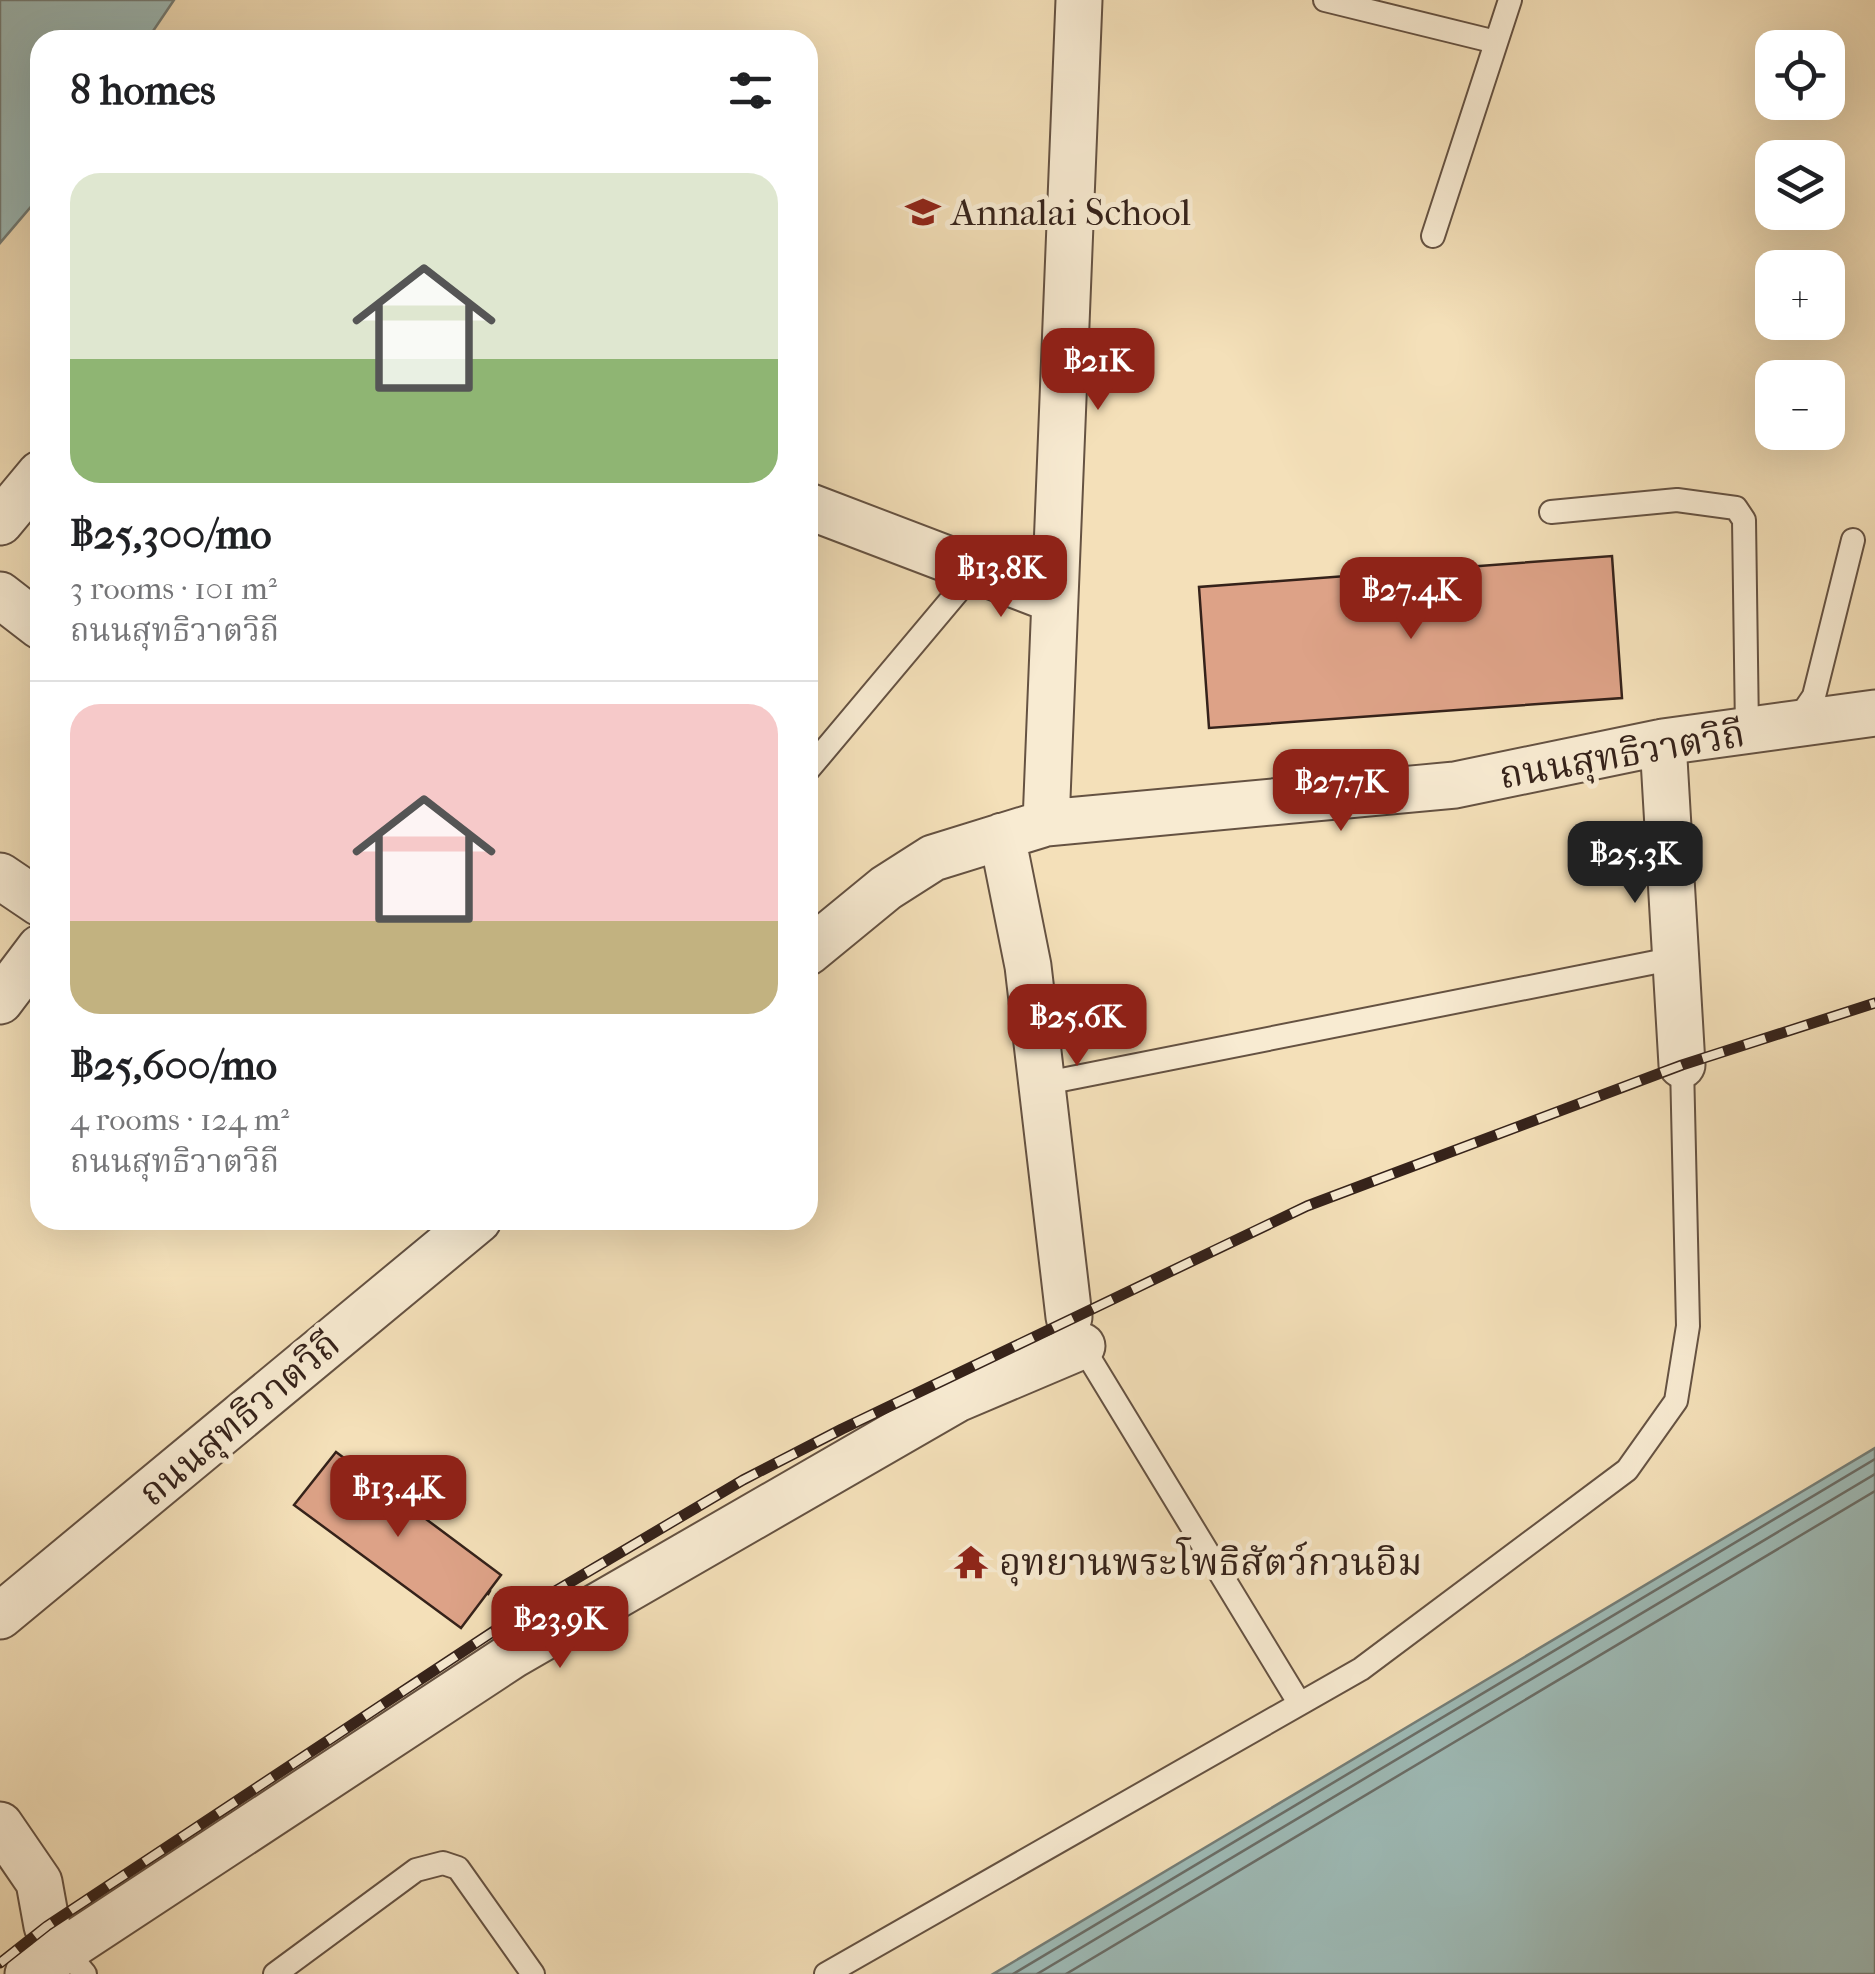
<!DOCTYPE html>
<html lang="en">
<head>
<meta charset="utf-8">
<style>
  :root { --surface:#fff; --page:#f6f6f6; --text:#202124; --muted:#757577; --line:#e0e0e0; --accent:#8f2418 }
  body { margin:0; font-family:"IM FELL French Canon","Noto Serif Thai",serif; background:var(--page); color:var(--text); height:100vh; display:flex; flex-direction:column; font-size:38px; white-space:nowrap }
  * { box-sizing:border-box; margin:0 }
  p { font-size:32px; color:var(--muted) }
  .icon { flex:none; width:55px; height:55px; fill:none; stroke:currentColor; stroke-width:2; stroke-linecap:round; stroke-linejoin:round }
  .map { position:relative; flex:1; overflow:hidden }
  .panel { position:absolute; left:30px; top:30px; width:788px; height:1200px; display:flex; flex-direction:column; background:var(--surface); border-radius:30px; box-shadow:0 10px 40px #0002 }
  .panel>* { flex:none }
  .fabs { position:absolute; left:1755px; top:30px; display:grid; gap:20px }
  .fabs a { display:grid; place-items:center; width:90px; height:90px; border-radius:20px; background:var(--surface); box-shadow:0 10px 40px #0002; font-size:50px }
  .price { position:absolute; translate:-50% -85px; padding:0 22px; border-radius:20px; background:var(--accent); color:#fff; font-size:32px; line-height:65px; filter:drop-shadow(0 2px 5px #0008) }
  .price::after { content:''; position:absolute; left:50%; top:60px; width:30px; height:22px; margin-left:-15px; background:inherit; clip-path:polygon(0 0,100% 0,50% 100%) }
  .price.selected { background:#222; color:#fff }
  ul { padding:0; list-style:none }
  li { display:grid; align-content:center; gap:20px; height:530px; padding:0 40px }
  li+li { border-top:2px solid var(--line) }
  li span { display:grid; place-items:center; height:310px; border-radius:30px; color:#555 }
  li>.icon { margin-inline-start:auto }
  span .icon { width:180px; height:180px; fill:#fffc; stroke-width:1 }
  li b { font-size:42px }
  h2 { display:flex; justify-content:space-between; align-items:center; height:120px; padding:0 40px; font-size:42px }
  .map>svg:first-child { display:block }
  .water { fill:#9ebbb7; stroke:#747e78; stroke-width:2.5 }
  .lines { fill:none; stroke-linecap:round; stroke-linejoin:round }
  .shore { stroke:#6a6e68; stroke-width:2.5 }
  .building { fill:#dda287; stroke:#35221a; stroke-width:2.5 }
  .service-casing { stroke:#655242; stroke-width:26 }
  .minor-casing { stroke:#655242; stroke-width:49 }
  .path { stroke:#35221a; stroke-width:6; stroke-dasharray:2.5 5; stroke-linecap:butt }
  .service { stroke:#f8ebd2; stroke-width:22 }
  .minor { stroke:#f8ebd2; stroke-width:45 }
  .rail-casing { stroke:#35221a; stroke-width:11 }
  .rail { stroke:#f8ebd2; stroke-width:8; stroke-dasharray:22; stroke-linecap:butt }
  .labels { text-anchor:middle; stroke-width:10; stroke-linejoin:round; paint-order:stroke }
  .poi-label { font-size:38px; fill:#35221a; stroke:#f8ebd2; text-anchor:start }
  .street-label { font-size:38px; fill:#35221a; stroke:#f8ebd2 }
</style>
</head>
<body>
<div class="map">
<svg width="1875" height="1974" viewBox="0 0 1875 1974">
  <rect width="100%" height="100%" fill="#f4e0b9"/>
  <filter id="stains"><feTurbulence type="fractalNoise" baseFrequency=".002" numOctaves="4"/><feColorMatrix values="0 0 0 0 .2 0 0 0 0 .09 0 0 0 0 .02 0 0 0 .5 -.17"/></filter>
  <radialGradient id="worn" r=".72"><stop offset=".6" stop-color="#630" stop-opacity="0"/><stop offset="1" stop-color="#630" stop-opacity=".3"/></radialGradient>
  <path class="water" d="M0,0H174L147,40H40V196L0,243Z
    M1875,1448V1974H993Z"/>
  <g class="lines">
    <path class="shore" d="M1013,1974L1875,1459
      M1037,1974L1875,1474
      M1066,1974L1875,1491"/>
  </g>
  <path class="building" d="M1612,556L1622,698L1209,728L1199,587Z
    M336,1452L501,1575L461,1628L294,1505Z"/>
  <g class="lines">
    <g class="service-casing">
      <path id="service" d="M1325,0L1496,42
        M1433,236L1510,0
        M1551,512L1677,500L1736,508L1744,520L1747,730
        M1797,721L1814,696L1853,540
        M808,770L976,570
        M1041,1084L1676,958
        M1079,1341L1298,1701
        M61,1945L85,1974
        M275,1974L416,1870L443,1863L458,1868L533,1974
        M826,1974L1361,1669L1627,1470L1676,1401L1688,1326L1682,1065"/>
    </g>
    <g class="minor-casing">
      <path id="minor" d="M808,506L1052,599
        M0,522L40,474
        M0,595L40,626
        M1663,742L1682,1065
        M1046,823L1079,0
        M1002,836L1028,966L1069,1317
        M0,876L40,903
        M808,952L886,888L933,858L1046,823L1455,785L1663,742L1875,713
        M0,1001L40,948
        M0,1616L478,1220
        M0,1825L39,1882L47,1926
        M28,1974L513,1655L957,1399L1082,1346"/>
    </g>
    <path class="path" d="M488,1592L513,1606"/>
    <use href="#service" class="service"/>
    <use href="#minor" class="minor"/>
    <g class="rail-casing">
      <path id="rail" d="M0,1963L47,1926L547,1596L743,1480L842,1429L1307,1206L1682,1065L1875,1003"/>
    </g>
    <use href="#rail" class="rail"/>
  </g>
  <defs>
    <g id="school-bare" transform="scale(2.7)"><path d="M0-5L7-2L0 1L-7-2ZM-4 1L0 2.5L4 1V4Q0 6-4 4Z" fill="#8f2418" stroke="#f8ebd2" stroke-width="2.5" paint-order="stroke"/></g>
    <g id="temple-bare" transform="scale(2.7)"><path d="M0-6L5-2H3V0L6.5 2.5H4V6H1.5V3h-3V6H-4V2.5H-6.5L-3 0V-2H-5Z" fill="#8f2418" stroke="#f8ebd2" stroke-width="2.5" paint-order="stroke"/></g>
  </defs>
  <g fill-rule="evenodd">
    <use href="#school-bare" x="923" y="212"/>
    <use href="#temple-bare" x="971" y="1562"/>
  </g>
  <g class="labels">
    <g class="poi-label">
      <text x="951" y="225">Annalai School</text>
      <text x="999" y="1575">อุทยานพระโพธิสัตว์กวนอิม</text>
    </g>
    <g class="street-label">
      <text transform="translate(1622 754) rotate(-10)" y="13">ถนนสุทธิวาตวิถี</text>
      <text transform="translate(239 1418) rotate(-40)" y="13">ถนนสุทธิวาตวิถี</text>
    </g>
  </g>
  <rect width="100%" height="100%" filter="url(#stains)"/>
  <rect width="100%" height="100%" fill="url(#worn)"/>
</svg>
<div class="fabs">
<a><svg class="icon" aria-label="locate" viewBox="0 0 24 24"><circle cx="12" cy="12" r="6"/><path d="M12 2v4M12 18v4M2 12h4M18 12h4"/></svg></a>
<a><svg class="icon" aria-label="layers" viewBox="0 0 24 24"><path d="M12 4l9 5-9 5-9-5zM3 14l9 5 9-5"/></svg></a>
<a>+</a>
<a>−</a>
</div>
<b class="price" style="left:1098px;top:413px">฿21K</b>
<b class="price" style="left:1001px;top:620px">฿13.8K</b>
<b class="price" style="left:1411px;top:642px">฿27.4K</b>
<b class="price" style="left:1341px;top:834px">฿27.7K</b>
<b class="price selected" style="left:1635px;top:906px">฿25.3K</b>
<b class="price" style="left:1077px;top:1069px">฿25.6K</b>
<b class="price" style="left:398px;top:1540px">฿13.4K</b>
<b class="price" style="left:560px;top:1671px">฿23.9K</b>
<section class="panel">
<h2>8 homes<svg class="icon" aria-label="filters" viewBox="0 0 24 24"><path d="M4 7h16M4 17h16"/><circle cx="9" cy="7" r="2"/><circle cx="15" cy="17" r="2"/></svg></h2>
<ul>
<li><span style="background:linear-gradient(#dfe7d0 60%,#8fb573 0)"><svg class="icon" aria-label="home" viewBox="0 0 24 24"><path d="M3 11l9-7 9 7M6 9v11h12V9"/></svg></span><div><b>฿25,300/mo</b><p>3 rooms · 101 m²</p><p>ถนนสุทธิวาตวิถี</p></div></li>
<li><span style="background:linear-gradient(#f6c9c9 70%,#c2b280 0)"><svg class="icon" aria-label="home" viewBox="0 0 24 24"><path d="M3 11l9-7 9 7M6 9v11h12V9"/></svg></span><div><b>฿25,600/mo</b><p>4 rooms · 124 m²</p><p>ถนนสุทธิวาตวิถี</p></div></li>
</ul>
</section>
</div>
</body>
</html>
